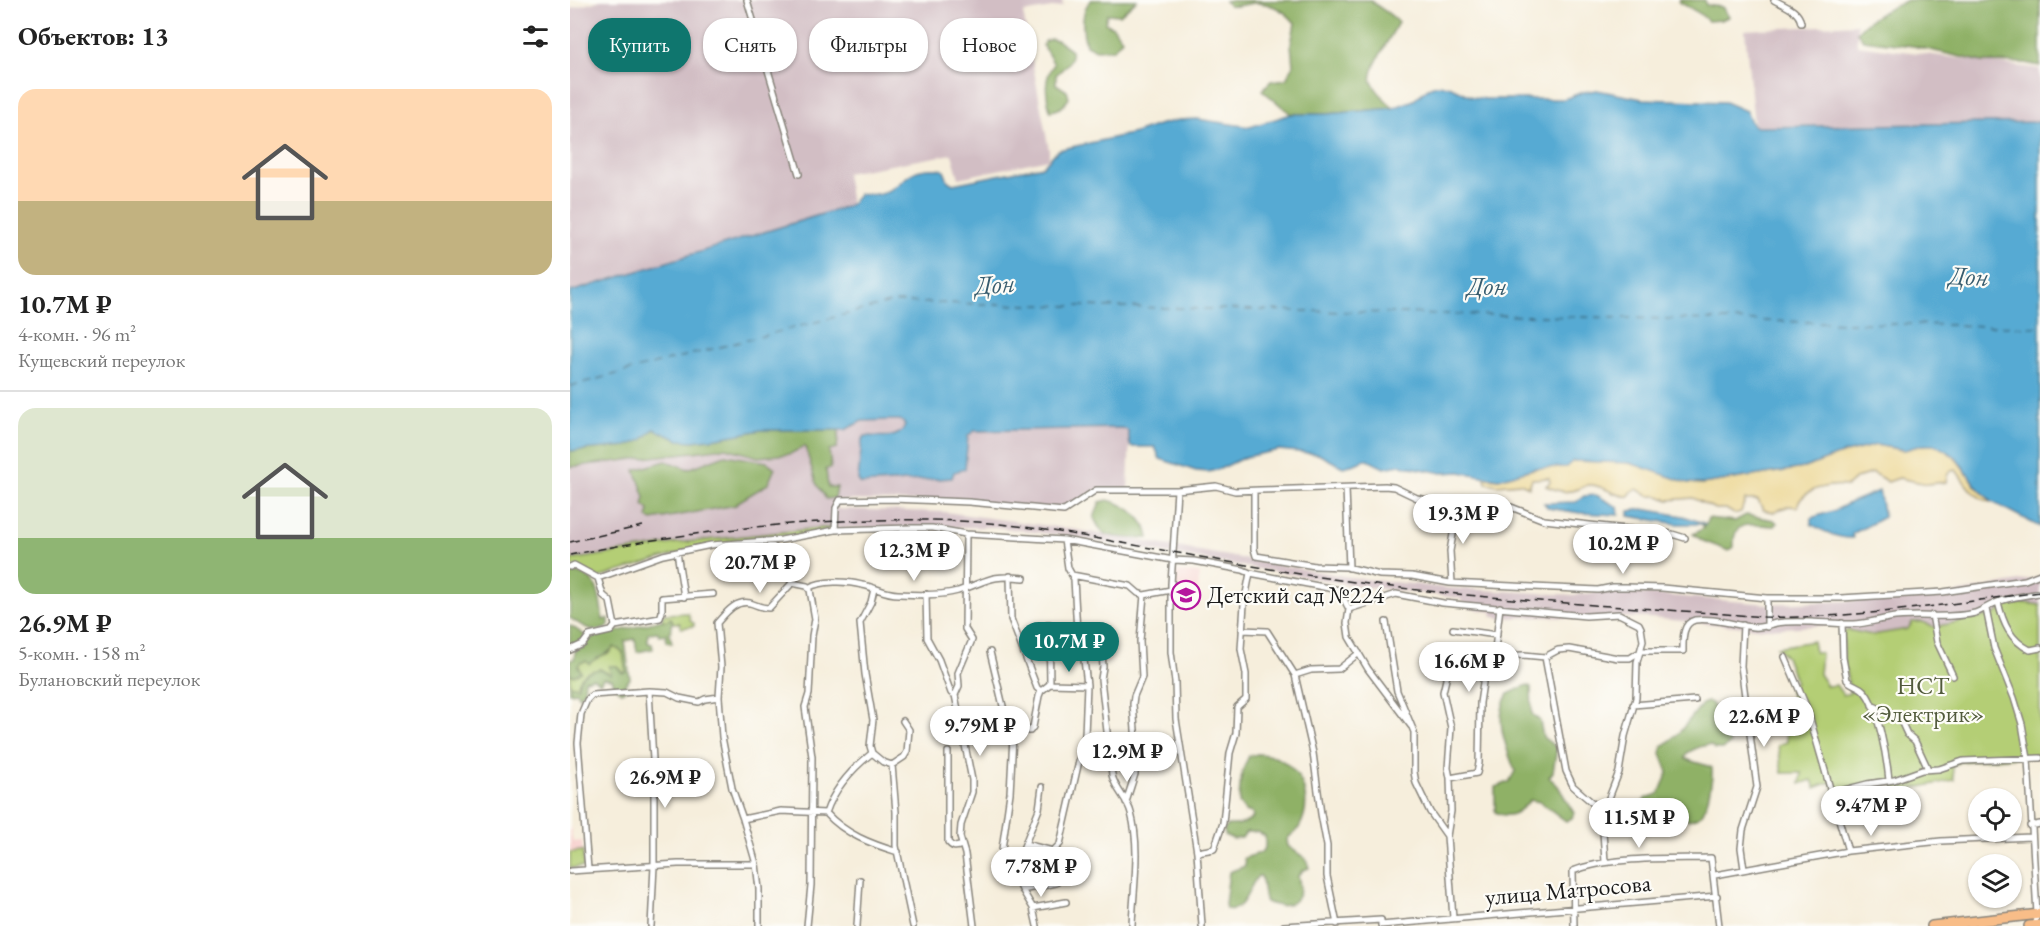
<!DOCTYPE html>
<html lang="ru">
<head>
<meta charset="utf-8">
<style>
  :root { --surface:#fff; --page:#f2f2f2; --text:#222; --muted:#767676; --line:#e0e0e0; --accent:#0f766e }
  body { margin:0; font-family:"EB Garamond",serif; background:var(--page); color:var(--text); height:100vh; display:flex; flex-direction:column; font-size:22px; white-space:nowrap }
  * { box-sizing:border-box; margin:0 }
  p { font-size:20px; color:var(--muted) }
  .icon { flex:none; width:33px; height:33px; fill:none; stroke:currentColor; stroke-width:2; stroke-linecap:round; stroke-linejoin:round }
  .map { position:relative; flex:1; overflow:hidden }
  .sheet { display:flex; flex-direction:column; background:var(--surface); width:570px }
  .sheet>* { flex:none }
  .hud { position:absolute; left:18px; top:18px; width:570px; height:54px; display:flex; gap:12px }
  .tools { position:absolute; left:1398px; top:788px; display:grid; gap:12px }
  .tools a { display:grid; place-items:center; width:54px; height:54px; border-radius:50%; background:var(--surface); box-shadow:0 2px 4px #0004; font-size:30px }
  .price { position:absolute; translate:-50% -51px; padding:0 14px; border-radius:21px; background:#fff; color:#222; font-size:20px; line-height:39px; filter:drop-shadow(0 2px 3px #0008) }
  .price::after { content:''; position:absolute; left:50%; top:36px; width:18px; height:14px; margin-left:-9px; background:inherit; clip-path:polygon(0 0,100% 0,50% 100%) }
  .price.on { background:var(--accent); color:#fff }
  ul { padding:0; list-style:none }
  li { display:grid; align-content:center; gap:12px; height:318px; padding:0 18px }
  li+li { border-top:2px solid var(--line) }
  li span { display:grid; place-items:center; height:186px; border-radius:18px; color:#555 }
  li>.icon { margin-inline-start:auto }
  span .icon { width:108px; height:108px; fill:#fffc; stroke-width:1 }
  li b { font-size:26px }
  h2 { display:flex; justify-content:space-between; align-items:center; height:72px; padding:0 18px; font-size:26px }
  .tag { padding:0 21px; border-radius:24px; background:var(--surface); box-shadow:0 2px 4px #0004; font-size:21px; line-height:54px }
  .tag.on { background:var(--accent); color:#fff }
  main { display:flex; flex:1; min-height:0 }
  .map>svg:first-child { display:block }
  .built { fill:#f7d0ce }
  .industrial { fill:#d2bec4 }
  .green { fill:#b4ce74; stroke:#687548; stroke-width:1.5 }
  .forest { fill:#8fb166; stroke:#566641; stroke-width:1.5 }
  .sand { fill:#eeda9e; stroke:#857b5d; stroke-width:1.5 }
  .water { fill:#57aad3; stroke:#3a6378; stroke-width:1.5 }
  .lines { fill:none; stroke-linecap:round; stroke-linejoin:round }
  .ferry { stroke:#375c6e; stroke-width:1.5; stroke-dasharray:8 6; stroke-linecap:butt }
  .street-casing { stroke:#89857c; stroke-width:8 }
  .primary-casing { stroke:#89857c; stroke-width:12 }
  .street { stroke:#fff; stroke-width:5 }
  .primary { stroke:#f8bd88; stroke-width:9 }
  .rail { stroke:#1c1c1c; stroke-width:1.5; stroke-dasharray:9 4.5; stroke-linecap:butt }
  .labels { text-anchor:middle; stroke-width:4.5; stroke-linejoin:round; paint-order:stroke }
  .poi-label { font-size:24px; fill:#1c1c1c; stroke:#fdfcf7; text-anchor:start }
  .park-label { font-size:24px; fill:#515a3b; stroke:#fdfcf7 }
  .street-label { font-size:24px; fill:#1c1c1c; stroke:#fdfcf7 }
  .water-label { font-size:26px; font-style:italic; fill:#375c6e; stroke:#fdfcf7 }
</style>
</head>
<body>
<main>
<section class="sheet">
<h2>Объектов: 13<svg class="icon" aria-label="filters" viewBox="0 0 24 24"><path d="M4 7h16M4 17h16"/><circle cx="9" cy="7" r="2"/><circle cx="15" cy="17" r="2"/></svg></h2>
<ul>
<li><span style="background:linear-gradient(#ffd9b3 60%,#c2b280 0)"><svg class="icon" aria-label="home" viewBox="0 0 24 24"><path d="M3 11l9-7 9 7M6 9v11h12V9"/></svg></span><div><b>10.7M ₽</b><p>4-комн. · 96 m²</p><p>Кущевский переулок</p></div></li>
<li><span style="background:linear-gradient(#dfe7d0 70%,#8fb573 0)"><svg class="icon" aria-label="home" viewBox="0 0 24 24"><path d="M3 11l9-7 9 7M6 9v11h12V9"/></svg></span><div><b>26.9M ₽</b><p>5-комн. · 158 m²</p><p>Булановский переулок</p></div></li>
</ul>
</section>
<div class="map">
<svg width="1470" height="926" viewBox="0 0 1470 926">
  <rect width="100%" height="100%" fill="#fdfcf7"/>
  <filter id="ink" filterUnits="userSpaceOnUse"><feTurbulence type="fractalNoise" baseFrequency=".0167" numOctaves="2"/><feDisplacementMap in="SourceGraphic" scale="12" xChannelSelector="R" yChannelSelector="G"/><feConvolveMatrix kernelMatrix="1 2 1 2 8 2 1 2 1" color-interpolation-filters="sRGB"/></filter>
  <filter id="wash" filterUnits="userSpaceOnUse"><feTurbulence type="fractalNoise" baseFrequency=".008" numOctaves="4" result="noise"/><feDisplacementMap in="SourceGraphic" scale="24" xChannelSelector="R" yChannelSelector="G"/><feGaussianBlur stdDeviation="1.35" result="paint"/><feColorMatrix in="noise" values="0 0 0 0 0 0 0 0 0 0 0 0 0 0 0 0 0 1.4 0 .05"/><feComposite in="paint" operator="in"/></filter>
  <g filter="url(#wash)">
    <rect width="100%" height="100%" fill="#f6eedc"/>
    <path class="built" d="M604,572L629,573L628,607L603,606Z
      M0,825L3,842L12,841L14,867L0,868Z"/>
    <path class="industrial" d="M31,0H492L493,6L453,13L479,150V159L389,178L382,154L276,173L281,204L279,206L0,292V9Z
      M1287,24V45L1470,69V122L1184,126L1175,30Z
      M322,420H330L335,424L332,432L327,435L293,437L292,440L288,480L291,484L382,478L384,472L395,469L398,436L404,431L550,428L558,430L560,432L558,490H526L494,511L399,502L270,500L266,509L375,512L502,529L779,577L877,588L1003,595L1042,591L1198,604L1361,598L1470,577V605L1455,603L1426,614L1364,627L1302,635L1261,625L1196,629L1080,618L1038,617L1035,620L979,617L930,618L921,616L922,612L899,608L889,598L789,586L493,536L425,527L251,528L107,543L0,560V451L72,440L80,432L109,440L264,429L275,430L292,421Z"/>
    <path class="green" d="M251,528H263C257,531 229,538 221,536C213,535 207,535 199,540L123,549L28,578L4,566L0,567V560L107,543Z
      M1455,603L1470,605V755L1389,762L1382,766L1384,780L1326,792L1323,780L1265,792L1261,782L1245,788L1242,780L1230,784L1232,773H1212L1208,745L1217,742L1214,719L1215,706L1222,702L1219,684L1226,683L1216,657L1207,647L1243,641L1245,652L1251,653L1249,674L1257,686L1266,685L1273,695L1280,693L1274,661L1273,633L1278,630L1302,635L1338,629L1342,622H1353L1364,627L1426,614L1435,606Z
      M118,613L121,622L124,623V626L111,628L110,623H103L102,619L96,621L92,620L93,614Z
      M44,647L53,652L56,672L52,673L47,666L41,676L30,669L9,681L8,687L0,685V674L4,676L11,672L8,666L10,663L39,653Z
      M13,851L14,867L0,868V852Z"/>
    <path class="forest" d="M521,0H567L550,15L537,14L535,23L543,27L552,39L544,49L526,50L516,45C512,32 510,10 521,0Z
      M801,0C809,9 820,12 828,22C823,35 797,70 802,82C806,91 816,100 823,108L757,114H721L692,90L701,81L716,79L723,66L721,44L725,23C714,9 696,0 678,4C671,5 667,7 659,6L655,1Z
      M1110,0H1135L1136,5L1152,7L1159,17L1151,20L1138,21L1129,13L1109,2Z
      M1338,0H1470V66L1455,63L1413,62L1343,46L1293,40L1287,32C1300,16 1319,9 1338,0Z
      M480,39L487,40L501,51C503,62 493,68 486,75V84L497,91L499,98C494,106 490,110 480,111C476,94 473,79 484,64L473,46L474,42Z
      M84,429L109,440L122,441L148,438L191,430H269L267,448L259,450L261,468L256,469L258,487H267L265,498L256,499L246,483L235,446L220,454L188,457L156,448L0,467V451L57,446L72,440Z
      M155,455L197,462L205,468L198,484L168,502L166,505L82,520L77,518L79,510L73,505L75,497L65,470L96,461L118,469Z
      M538,500C557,505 576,518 579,538C568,539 545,538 535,534C529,531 527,523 524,518L530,502Z
      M1176,515L1204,520L1207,523L1204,526C1182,525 1162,518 1164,547L1159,551L1133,541L1123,534L1134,528L1132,524H1136L1138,518L1165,521Z
      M0,572C31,575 29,595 33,620L39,618V626C26,636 12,626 0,618Z
      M101,618L103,623L101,624V631L99,632L102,643L96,642V634L89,635L88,632L78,633V643L82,644L83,649L67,652L65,639L55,641L60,679L55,684L56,689L51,692L45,687L42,679L33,678L30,683L23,678L15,680L14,692L9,697L7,692L0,693V685L8,687C9,674 19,671 30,669L41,675L39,666H47L52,673L56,672L53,652L44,647C37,656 27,656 19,664L16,661L10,663L8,666L11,672L4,676L0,674V660L4,659L5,651L15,647L17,639L92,620L96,621Z
      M0,625L16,636L11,643L0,649Z
      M957,685L961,687L962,714L970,721L973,737L987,748L983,772L979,777L988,786L1004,813L1002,818L996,821L970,802L960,800C950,812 940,820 925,812V787L939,782L945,771C936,747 923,718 938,694Z
      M1137,702L1142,703C1151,721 1136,722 1159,738L1160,744L1153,749H1145L1140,745C1133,745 1124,749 1117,753L1115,758C1123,763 1133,763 1142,768C1143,777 1138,807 1131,815C1128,818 1123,819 1118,820L1112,815L1100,814C1088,824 1082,843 1065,825L1070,807L1076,798L1089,794L1098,772L1091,754L1092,747L1107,735L1132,704Z
      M688,754C724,754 747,793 730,826C727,832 720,834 717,840L718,846L736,859L739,868L733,870L728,876C735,900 720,912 696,902C692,893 694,885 691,876H688C678,886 676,913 656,909L655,904L659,872L675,866L674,858L690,853L695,848V836L688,832H676L672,838L663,839L654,835V830L658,825C668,825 676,825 683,817L682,813L675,811L669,803C670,783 670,773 679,756Z"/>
    <path class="sand" d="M1359,444C1383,447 1392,468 1405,485C1410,491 1416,496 1422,502C1405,500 1395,483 1386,470C1378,471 1377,474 1376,482L1357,484L1329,478L1318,482L1303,473L1286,478L1277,486C1260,484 1232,488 1227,507L1219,506L1204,512L1193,510L1188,500H1175L1171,512L1164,514L1156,509H1145L1123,498L1098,500L1089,496H1078L1067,489L1062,491L1059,496C1047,498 1035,486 1022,485C1017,484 1014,487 1009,489C996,494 988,491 976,486L980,482L979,478L962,479L959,487L950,483L927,485L916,483L915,478L929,479L950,472L1003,461L1053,462L1074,467L1118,483L1132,484L1234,468L1271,454L1306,445L1331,450Z"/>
    <path class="water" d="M866,85L879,86L902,97L916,99H994L1013,92L1027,90L1072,99L1155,102L1176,111L1182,124L1186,127L1470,122V527L1422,502L1406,486L1386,457L1366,445H1351L1335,450L1306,445L1271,454L1234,468L1132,484L1118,483L1060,463L1003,461L996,467L965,468L929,479L890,472L872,473L830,465L814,468L796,459L785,464L773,467L748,454L709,450L675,457L650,469L638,472L626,471L590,459L585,447H561C556,438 564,429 550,428L404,431L398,436L395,469L384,472L382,478L291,484L288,480L292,440L295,436C309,436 332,441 335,424L330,420H322L292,421L275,430H191L148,438L122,441L109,440L84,429L72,440L57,446L0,451V292L275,207L281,204L289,194C297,193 306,196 314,193C339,182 335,166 371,169L374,171L378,181L383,184L473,166L488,150L565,133L591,124L609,120L627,119L680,127L721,114H757L823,108L844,100L858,88Z
      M1309,491L1314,517L1282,534L1283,538C1270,539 1253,532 1241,524V518L1266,510L1279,503Z
      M1026,495L1048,507L1049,515L1010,513L978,508L974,503L1006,502L1014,496Z
      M1073,509L1113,516L1136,524H1107L1059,516V511Z"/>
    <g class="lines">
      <path class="ferry" d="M0,386L323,302L1470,327"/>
    </g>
  </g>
  <g filter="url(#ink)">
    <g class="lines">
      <g class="street-casing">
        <path id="street" d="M177,0L229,174
          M1204,0C1215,6 1229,10 1231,23
          M776,488L779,568
          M607,490L601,584V652L605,682L606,719L627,852L632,926
          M684,491V549L686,556L745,566L777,567L810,575L842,576L880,583L1028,590L1043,587H1056L1092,588L1197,598H1271L1373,592L1455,580L1470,574
          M265,530L266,508L270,500L322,499L399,502L494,511L526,490H607L646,486L665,491L690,490L815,486L824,487L847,498L884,506L941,507L974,520L1102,534L1115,538
          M196,541C217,555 212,563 222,583
          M107,552L114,597
          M0,567L4,565L28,578L93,555L141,545L211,540L265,530L341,528H362L396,534L494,540L603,560L624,561L673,570L680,573L769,590L779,609L826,594L873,603L1016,616L1049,614L1069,624L1071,628L1073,641L1067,662L1066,698L1055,736L1049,772L1032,816L1035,862
          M502,575L560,586L568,593L574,595L601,590
          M440,576L441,619L467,688L471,691
          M28,578L33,595L40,601L45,626L90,618L92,612V598L143,594
          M222,583L237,586L240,590L245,619L242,636L239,694L235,707L242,757L241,885L237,926
          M882,583L880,551L888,506
          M238,588C252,580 277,581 292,585C305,587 315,594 328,594C347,595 370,596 388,591C418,581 420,574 454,578
          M304,589L301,602L290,623L295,674L303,720L300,746L302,753L313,762L322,765
          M356,594L357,638L369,660L381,693L385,695L402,780V792L391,825L390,837L395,854L404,926
          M1428,602C1433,623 1440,640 1460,650L1470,648
          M779,609L777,623L779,637L798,669L841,726
          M1416,609L1424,648L1444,698L1452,724L1458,759L1467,914L1464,926
          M1362,615L1367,642L1383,676
          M816,622L827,691L844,732V772L846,783L860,812L877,836
          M1272,623L1273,658L1277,680C1282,685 1289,686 1293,690C1308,704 1317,760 1319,780
          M1173,625L1171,666L1187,787L1173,830L1171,848L1174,869
          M1197,627V598
          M883,629L927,635
          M672,630L697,631L725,675L743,753L751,814L757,846V876L767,924
          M531,637L533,667L531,679L542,775C545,790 558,799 561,813C571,849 563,890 562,926
          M0,650L13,644L19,636L41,631L45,626
          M420,652L439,731L443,737L440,793L432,849V855L447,881
          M920,656L954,655L975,657L988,650L999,649L1048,658H1060L1071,651H1113C1113,640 1112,623 1125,620C1144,617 1166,626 1184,627C1192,628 1198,625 1206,623C1229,619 1260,624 1283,624C1296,624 1307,620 1319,618C1347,613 1377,620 1405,613C1414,610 1421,604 1430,601C1443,597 1457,595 1470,593
          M975,657L996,771L1003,786L1034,813
          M1215,657L1237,708L1278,851
          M725,675L741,670L769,669L789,653
          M480,684L517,685
          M79,691L84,777V866L81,926
          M385,695L389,686L388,673L402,640L395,629L396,534
          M1063,705L1125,700
          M1302,705L1330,719L1337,734L1345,741L1358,769
          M333,721L339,730L337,752L334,757L322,765L326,812V846L343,926
          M443,737L449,731H460L463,727L469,696L471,691L480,684L479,624
          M378,752V842C382,847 385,848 392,845
          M880,778L907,773L909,763L910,703L915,669L920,656L925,649L930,607
          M1262,793L1297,784L1324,780L1352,770L1369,769L1393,761L1470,758
          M556,802L565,774L567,756L563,704L564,696L572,677L570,641L574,595
          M256,813C264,789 282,769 302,753
          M173,819L211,811L256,813C275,834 301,844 328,852
          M1460,826L1470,824
          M455,844L483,851L490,844L515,735L517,685L512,643L507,632L504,579L498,568L494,540
          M627,852L644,849L653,823L660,753L666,733L667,707L676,699V674L671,649L674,604L680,573
          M18,869L8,743L11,714L17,700L22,695L79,691L97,692L109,698L129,702L135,699L149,697
          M0,871L108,864H186
          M1145,875L1278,851L1371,841L1461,837
          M452,890L486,883
          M463,908L496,902
          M883,918L877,836L881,811L880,778L878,768L881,728L873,692L877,675L882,670L889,668
          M189,926V889L186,864L173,819L162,788L152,737L149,697L151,667L147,623C156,613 165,600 180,603C187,605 191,608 199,608L222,583
          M287,926L290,880
          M467,926L463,908L447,881L451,870V854L469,809L472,787
          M714,926L811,920V925L1147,896
          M1004,926L1003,871C1039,856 1101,859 1141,858L1149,926"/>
      </g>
      <g class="primary-casing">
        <path id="primary" d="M1362,926L1470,914
          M1459,926L1470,925"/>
      </g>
      <use href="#street" class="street"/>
      <use href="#primary" class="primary"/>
      <path class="rail" d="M0,542L73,526
        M0,555C134,528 272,514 408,522C461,526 512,536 564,545C637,558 711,572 784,582C920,601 1058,606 1194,617C1287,619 1378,604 1470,592"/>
    </g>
  </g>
  <defs>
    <g id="school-ring" transform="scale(1.5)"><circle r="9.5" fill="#fdfcf7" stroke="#b5179e" stroke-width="1.5"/><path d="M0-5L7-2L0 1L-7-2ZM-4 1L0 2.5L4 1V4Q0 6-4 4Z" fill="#b5179e"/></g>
  </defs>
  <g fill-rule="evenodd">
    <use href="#school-ring" x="616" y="595"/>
  </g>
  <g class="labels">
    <g class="poi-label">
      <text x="637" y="603">Детский сад №224</text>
    </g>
    <g class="park-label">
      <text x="1353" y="694">НСТ<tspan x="1353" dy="28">«Электрик»</tspan></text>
    </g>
    <g class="street-label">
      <text transform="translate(998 890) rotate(-5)" y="8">улица Матросова</text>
    </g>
    <g class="water-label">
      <text transform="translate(1399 276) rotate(2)" y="9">Дон</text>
      <text transform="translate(425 284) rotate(-4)" y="9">Дон</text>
      <text x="917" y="295">Дон</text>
    </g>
  </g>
</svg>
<div class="tools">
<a><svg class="icon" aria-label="locate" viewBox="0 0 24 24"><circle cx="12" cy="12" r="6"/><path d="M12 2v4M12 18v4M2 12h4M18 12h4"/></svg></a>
<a><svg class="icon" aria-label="layers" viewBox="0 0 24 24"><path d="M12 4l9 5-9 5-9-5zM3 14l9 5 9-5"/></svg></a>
</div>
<b class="price" style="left:893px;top:545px">19.3M ₽</b>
<b class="price" style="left:1053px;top:575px">10.2M ₽</b>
<b class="price" style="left:344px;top:582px">12.3M ₽</b>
<b class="price" style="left:190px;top:594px">20.7M ₽</b>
<b class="price on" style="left:499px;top:673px">10.7M ₽</b>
<b class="price" style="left:899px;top:693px">16.6M ₽</b>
<b class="price" style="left:1194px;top:748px">22.6M ₽</b>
<b class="price" style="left:410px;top:757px">9.79M ₽</b>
<b class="price" style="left:557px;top:783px">12.9M ₽</b>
<b class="price" style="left:95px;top:809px">26.9M ₽</b>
<b class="price" style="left:1301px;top:837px">9.47M ₽</b>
<b class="price" style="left:1069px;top:849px">11.5M ₽</b>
<b class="price" style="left:471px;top:898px">7.78M ₽</b>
<div class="hud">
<a class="tag on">Купить</a>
<a class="tag">Снять</a>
<a class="tag">Фильтры</a>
<a class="tag">Новое</a>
</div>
</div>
</main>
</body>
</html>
